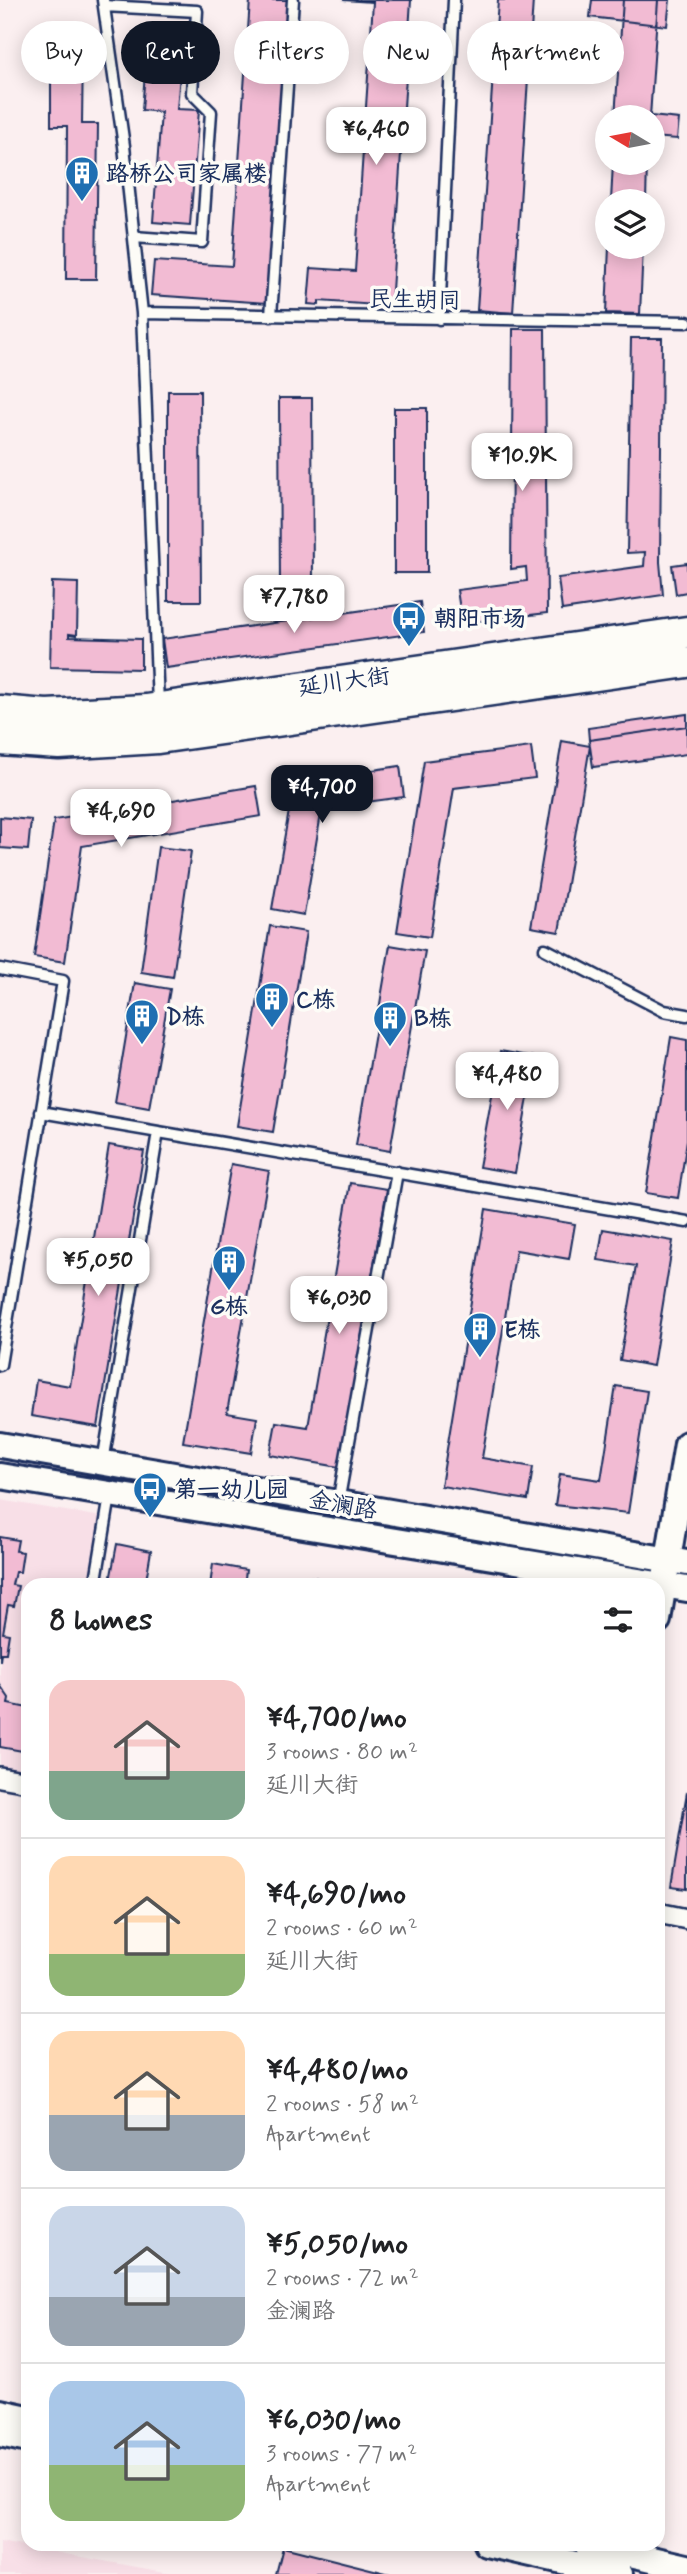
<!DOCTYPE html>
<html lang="en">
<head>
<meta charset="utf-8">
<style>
  :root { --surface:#fff; --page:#f6f6f6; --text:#202124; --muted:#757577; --line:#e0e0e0; --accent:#111827 }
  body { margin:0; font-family:Mynerve,"LXGW WenKai TC",sans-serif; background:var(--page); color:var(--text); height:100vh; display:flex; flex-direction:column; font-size:26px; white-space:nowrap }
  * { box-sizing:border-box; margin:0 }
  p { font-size:23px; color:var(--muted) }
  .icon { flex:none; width:38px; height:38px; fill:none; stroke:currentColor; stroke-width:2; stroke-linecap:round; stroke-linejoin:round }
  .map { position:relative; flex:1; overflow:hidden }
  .sheet { position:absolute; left:21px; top:1578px; width:644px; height:973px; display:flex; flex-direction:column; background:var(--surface); border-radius:21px; box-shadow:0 4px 18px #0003 }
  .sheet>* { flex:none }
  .top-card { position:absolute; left:21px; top:21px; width:646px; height:63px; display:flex; gap:14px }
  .needle { width:46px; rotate:280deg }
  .controls { position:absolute; left:595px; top:105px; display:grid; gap:14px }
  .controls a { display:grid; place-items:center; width:70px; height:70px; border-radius:50%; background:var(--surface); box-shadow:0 4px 18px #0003; font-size:35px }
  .price { position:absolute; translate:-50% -60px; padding:0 16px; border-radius:14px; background:#fff; color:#222; font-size:23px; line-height:46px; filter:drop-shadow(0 2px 4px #0008) }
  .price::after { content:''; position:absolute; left:50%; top:42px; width:21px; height:16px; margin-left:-10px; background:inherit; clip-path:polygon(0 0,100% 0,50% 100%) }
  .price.on { background:var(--accent); color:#fff }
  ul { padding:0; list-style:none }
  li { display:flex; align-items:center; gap:21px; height:175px; padding:0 28px }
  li+li { border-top:2px solid var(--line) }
  li span { display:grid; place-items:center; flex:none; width:196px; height:140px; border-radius:21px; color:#555 }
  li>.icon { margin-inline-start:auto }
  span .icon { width:84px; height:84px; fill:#fffc; stroke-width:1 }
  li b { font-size:30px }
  h2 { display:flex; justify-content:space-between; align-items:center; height:84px; padding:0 28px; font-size:30px }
  .tag { padding:0 24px; border-radius:32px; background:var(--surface); box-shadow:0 4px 18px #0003; font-size:24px; line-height:63px }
  .tag.on { background:var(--accent); color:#fff }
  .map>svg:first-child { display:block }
  .built { fill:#f8dfe7 }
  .building { fill:#f2bbd3; stroke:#1b2f5e; stroke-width:2 }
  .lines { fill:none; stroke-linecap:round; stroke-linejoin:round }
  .service-casing { stroke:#1b2f5e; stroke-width:15 }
  .minor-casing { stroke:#1b2f5e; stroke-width:24 }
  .tertiary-casing { stroke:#1b2f5e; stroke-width:30 }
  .primary-casing { stroke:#1b2f5e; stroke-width:35 }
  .service { stroke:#fdfcf7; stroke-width:10 }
  .minor { stroke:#fdfcf7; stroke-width:19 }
  .tertiary { stroke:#fdfcf7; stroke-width:24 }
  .primary { stroke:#fdfcf7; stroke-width:30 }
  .labels { text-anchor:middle; stroke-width:7; stroke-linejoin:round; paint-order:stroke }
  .poi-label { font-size:23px; font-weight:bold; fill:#1b2f5e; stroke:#fdfcf7; text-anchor:start }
  .street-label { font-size:23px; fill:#1b2f5e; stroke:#fdfcf7 }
</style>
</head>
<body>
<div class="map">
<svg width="687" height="2574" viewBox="0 0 687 2574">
  <rect width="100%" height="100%" fill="#fbeff0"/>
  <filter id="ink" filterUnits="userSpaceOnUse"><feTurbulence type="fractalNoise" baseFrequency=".0143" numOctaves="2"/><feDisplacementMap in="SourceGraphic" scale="14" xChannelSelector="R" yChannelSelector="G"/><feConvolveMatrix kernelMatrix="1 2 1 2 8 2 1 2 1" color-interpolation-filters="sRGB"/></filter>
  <g filter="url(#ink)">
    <path class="built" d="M0,1500L102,1517L90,1585L28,1586V1774L0,1769Z
      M0,2542L175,2574H0Z"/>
    <path class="building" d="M250,0H288L268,303L151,295L154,261L232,266Z
      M343,0H411L391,306L319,301V305L308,304L311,268L355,271L373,2Z
      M498,0H533L513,313L477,310Z
      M592,0H670L667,26L590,17Z
      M623,0H658L650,117H615Z
      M149,24L184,27L177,109L199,110L190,225L153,222L161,112L142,110Z
      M51,48L83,49L82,124H98L96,279H66L67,126H51Z
      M651,116L679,119L677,139L653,137Z
      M613,163H647L646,201H611Z
      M609,247H643L640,314L606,313Z
      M513,329H545L547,613L462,623L457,590L527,581L526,567L511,569Z
      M631,338H662L660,562L663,595L562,610L558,578L644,566L645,552L627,553Z
      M168,391H200L201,601H168Z
      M279,398H312L313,585L280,586Z
      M394,408H427V573H394Z
      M687,563V592L676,594L672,565Z
      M52,582L78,583L77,635L69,634V637L141,639V669L50,667Z
      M420,602L424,632L166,668L162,639Z
      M687,714V726L589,740L588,728Z
      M687,726V754L593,767L589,740Z
      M562,741L590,746L559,932L531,927Z
      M531,747L535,778L454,788L430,937L397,932L424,761Z
      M400,766L404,797L322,808L304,915L272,909L294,782Z
      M256,786L261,816L82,846L65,962L34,957L54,820Z
      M0,817L31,820L28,850L0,848Z
      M158,847L191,851L173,977L141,972Z
      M270,926L306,932L273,1132L237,1126Z
      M390,945L425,951L390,1151L356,1145Z
      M135,983L170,989L149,1108L115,1102Z
      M671,1037L687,1040V1140L678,1198L646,1193Z
      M500,1051L535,1057L515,1173L479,1167Z
      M109,1145L144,1151L98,1427L31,1416L36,1380L70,1386Z
      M231,1164L269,1171L227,1413L257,1418L251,1453L183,1442Z
      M350,1183L387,1189L339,1467L270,1455L276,1422L308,1427Z
      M486,1209L575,1224L569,1259L516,1250L482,1458L533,1467L528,1500L441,1486Z
      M603,1229L673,1241L653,1366L620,1360L636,1266L598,1260Z
      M616,1386L647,1391L628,1513L555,1505L560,1474L601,1480Z
      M0,1537L18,1540L16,1551L23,1552L20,1572H15L12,1585L18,1586L14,1606L8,1605L3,1633L9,1634L6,1653H1L0,1661Z
      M117,1544L151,1551L145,1586H109Z
      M213,1564L246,1570L244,1586H210Z
      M312,1577L347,1583V1586H310Z
      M0,1685L9,1698L8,1704L28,1708V1752L0,1747Z
      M687,1792V1889L671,1887Z
      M283,2547L390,2574H276Z"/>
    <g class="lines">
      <g class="service-casing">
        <path id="service" d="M103,0L124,146L142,313L158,704
          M104,6L197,11L192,93L211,112L202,242L134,237
          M142,313L687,322
          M271,316L293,0
          M439,319L454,0
          M545,949L664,1011L687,1015
          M0,969L63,981L0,1365
          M41,1112L687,1222
          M103,1462L158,1132
          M338,1503L397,1172
          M95,1586L110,1496"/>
      </g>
      <g class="minor-casing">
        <path id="minor" d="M0,1777L28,1782
          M658,1913L687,1919"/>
      </g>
      <g class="tertiary-casing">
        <path id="tertiary" d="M0,1445L687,1563
          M0,1476L687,1589
          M658,1620L687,1444
          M0,2412L28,2418
          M0,2434L28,2440
          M487,2544L620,2574
          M587,2544L687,2567"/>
      </g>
      <g class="primary-casing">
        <path id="primary" d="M0,711L46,715L146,710L687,632
          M0,740L59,744L158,738L687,662"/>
      </g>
      <use href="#service" class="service"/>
      <use href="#minor" class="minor"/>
      <use href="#tertiary" class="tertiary"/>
      <use href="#primary" class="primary"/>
    </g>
  </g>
  <defs>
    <g id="building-pin" transform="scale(1.75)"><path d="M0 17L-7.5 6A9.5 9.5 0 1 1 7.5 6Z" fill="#1f6fb2" stroke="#fdfcf7"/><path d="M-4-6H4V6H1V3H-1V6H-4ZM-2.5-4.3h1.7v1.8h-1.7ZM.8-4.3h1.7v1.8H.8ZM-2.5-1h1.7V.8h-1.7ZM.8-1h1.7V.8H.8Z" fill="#fff"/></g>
    <g id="bus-pin" transform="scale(1.75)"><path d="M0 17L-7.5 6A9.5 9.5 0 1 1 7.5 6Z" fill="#1f6fb2" stroke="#fdfcf7"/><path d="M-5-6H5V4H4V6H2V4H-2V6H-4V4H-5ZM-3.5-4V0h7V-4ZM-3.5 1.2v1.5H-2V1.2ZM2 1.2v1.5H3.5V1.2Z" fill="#fff"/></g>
  </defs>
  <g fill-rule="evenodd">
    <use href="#building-pin" x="82" y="173"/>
    <use href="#bus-pin" x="409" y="618"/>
    <use href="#building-pin" x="272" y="999"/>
    <use href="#building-pin" x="142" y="1016"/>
    <use href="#building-pin" x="390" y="1018"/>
    <use href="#building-pin" x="229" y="1262"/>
    <use href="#building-pin" x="480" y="1329"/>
    <use href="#bus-pin" x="150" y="1489"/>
  </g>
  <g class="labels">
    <g class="poi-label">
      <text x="106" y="181">路桥公司家属楼</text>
      <text x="434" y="626">朝阳市场</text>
      <text x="296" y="1007">C栋</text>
      <text x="166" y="1024">D栋</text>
      <text x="414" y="1026">B栋</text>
      <text x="229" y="1314" text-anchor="middle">G栋</text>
      <text x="504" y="1337">E栋</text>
      <text x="174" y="1497">第一幼儿园</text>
    </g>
    <g class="street-label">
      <text transform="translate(415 299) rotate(1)" y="8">民生胡同</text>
      <text transform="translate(344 681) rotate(-8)" y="8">延川大街</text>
      <text transform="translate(343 1504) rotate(10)" y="8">金澜路</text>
    </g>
  </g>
</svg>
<div class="controls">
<a><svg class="needle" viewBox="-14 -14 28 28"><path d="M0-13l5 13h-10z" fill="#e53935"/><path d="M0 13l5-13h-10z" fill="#757577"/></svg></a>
<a><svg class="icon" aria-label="layers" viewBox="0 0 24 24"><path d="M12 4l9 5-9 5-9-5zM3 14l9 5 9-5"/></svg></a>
</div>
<b class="price" style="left:376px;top:167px">¥6,460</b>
<b class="price" style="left:522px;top:493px">¥10.9K</b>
<b class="price" style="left:294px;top:635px">¥7,780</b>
<b class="price on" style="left:322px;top:825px">¥4,700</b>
<b class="price" style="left:121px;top:849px">¥4,690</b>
<b class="price" style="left:507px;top:1112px">¥4,480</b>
<b class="price" style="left:98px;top:1298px">¥5,050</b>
<b class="price" style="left:339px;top:1336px">¥6,030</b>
<div class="top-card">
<a class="tag">Buy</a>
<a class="tag on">Rent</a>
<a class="tag">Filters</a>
<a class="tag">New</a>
<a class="tag">Apartment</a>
</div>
<section class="sheet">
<h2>8 homes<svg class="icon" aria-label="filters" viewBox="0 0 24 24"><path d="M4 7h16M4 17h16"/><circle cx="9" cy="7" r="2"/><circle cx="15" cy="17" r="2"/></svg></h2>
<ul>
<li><span style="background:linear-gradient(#f6c9c9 65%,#7fa58c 0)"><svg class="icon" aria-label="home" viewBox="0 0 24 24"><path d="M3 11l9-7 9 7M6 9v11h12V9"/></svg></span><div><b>¥4,700/mo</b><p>3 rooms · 80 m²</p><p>延川大街</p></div></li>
<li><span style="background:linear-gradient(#ffd9b3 70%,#8fb573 0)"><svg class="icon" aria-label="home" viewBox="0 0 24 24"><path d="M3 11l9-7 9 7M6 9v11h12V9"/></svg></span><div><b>¥4,690/mo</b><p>2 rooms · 60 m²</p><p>延川大街</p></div></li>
<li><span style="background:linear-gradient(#ffd9b3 60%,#9aa5b1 0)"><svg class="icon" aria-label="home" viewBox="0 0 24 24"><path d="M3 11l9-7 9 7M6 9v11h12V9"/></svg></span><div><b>¥4,480/mo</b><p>2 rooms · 58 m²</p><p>Apartment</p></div></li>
<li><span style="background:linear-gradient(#c9d6e8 65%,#9aa5b1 0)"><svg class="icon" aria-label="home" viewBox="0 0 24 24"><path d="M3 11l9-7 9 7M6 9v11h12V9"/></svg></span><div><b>¥5,050/mo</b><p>2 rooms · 72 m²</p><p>金澜路</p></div></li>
<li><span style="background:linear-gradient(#a9c7e8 60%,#8fb573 0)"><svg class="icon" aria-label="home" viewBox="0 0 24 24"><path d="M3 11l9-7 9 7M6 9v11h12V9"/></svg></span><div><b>¥6,030/mo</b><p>3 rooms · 77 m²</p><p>Apartment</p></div></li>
</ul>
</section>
</div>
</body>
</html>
